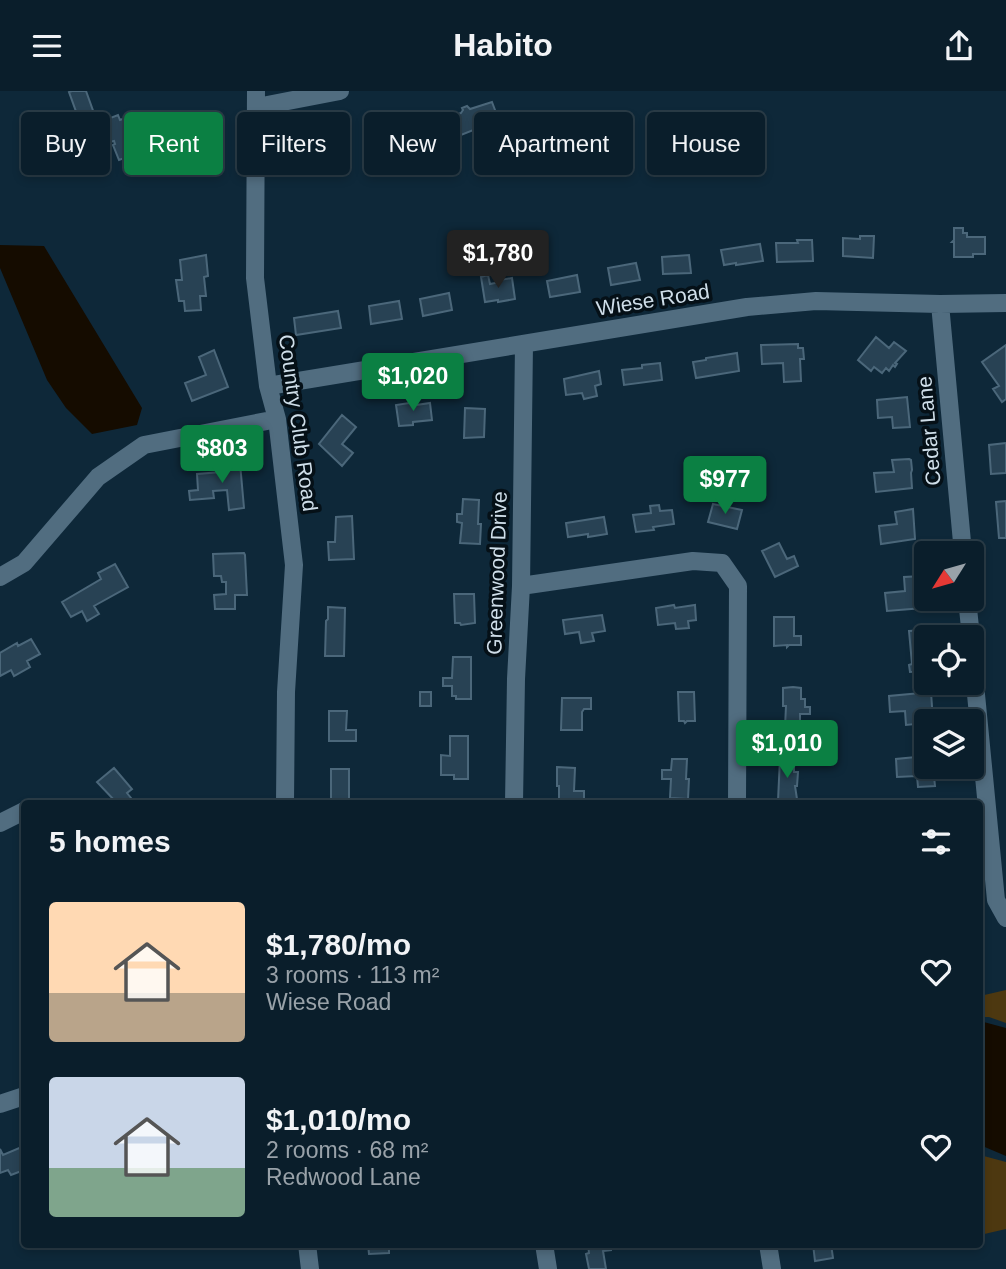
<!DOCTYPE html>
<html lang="en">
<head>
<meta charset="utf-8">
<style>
  :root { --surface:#0a1e2b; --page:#182b37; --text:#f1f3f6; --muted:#99a2a9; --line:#2a3c47; --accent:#0b8043 }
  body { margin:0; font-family:Arial,sans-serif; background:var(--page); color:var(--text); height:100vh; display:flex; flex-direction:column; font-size:26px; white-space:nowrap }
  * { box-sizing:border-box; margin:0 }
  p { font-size:23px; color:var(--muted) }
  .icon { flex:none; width:38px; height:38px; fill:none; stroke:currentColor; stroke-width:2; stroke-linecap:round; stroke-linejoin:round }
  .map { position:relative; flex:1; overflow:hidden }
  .side { position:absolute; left:21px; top:709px; width:962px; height:448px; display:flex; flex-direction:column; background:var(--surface); border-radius:7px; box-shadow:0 4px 10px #0003,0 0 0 2px var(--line) }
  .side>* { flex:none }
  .banner { position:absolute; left:21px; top:21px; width:964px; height:63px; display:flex; gap:14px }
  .needle { width:46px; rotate:233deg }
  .tools { position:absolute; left:914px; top:450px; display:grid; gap:14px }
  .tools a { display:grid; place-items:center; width:70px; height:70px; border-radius:7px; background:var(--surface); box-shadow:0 4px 10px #0003,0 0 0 2px var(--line); font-size:35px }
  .price { position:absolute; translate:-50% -60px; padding:0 16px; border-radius:7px; background:var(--accent); color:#fff; font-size:23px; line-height:46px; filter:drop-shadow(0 2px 4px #0008) }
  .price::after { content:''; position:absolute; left:50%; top:42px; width:21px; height:16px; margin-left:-10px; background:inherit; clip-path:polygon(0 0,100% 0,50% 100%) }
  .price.on { background:#222; color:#fff }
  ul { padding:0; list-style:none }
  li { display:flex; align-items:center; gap:21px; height:175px; padding:0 28px }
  li span { display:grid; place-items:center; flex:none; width:196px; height:140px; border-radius:7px; color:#555 }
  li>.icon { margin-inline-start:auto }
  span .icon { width:84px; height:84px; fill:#fffc; stroke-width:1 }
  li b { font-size:30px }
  h2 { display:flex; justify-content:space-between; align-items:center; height:84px; padding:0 28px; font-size:30px }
  .tag { padding:0 24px; border-radius:7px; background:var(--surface); box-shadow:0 4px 10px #0003,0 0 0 2px var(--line); font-size:24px; line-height:63px }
  .tag.on { background:var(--accent); color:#fff }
  header { display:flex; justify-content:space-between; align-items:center; height:91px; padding:0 28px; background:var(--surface); font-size:32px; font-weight:800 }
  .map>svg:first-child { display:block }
  .green { fill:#4d3810 }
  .water { fill:#150c00 }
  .building { fill:#284254; stroke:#4b677a; stroke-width:2 }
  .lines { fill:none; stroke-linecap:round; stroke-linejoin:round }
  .minor { stroke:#516d80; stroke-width:18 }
  .labels { text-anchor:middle; stroke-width:7; stroke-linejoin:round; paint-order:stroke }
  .street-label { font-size:21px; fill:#cfdee9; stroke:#051017 }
</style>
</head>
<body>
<header><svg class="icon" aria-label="menu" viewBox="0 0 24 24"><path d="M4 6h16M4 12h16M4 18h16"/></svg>Habito<svg class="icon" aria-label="share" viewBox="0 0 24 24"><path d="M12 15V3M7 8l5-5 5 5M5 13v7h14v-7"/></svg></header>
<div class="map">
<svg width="1006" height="1178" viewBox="0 0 1006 1178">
  <rect width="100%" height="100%" fill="#0e2839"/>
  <path class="green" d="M1006,899V932L989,926H980V905Z
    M980,1064L1006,1071V1138L980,1144Z"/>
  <path class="water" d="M0,154L44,155L142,317L137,334L92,343L66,317L47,289L0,177Z
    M980,930L1006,937V1065L980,1054Z"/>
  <path class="building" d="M72,0H86L95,25L103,30L118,24L120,29L134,24L147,59L119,69L113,54L115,53L114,50L110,51L103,45L98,47L82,37L69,1Z
    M492,11L498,27L485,32L486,34L461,44L453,25L461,22L463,19L462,17L467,15L470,18Z
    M407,31L410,45L398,48L399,51L371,56L368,39Z
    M325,45L329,62L301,66L300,64L288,66L286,51Z
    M954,137H963V142H967V146H985V163H973V166H954V151H952L954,149Z
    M860,145H874L873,167L843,165V147L860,148Z
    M797,149H812L813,170L777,171L776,152H798Z
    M760,153L763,170L736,174V172L724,174L721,159Z
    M206,164L208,185L204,186L206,205H200L201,219L185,220L184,210H179L176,189H182L180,169Z
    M689,164L691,182L663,183L662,166Z
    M636,172L640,189L611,194L608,177Z
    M488,184L490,193L500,191V189L512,187L515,208L498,211V209L485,211L481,186Z
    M577,184L580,201L550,206L547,190Z
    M449,202L452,219L423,225L420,208Z
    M399,210L402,228L371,233L369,215Z
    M338,220L341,237L296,244L294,227Z
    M876,246L889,257L894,251L906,260L895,272L897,273L895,276L893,274L889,280L886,277L882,282L874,276L871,280L858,269Z
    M798,253V257H803L804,268H800L801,290L784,291L783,272L762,273L761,254Z
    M1006,254V308L1002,311L993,298L999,295L982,271Z
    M214,259L228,296L192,310L185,292L206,284L199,266Z
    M737,262L739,280L696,287L693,271L706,269V267Z
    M660,272L662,289L624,294L622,279L642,277V274Z
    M599,280L601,293L595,295L597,305L584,308L582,302L566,304L564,288Z
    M907,306L910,336L893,337L892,326L878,327L877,309Z
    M416,311V314L430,312L432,329L413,331V334L399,335L396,314Z
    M465,317L485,318L484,346L464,347Z
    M342,324L356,336L342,353L353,362L342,375L319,353Z
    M1006,352V382L991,383L989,354Z
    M909,368L911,369L912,379L911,382L912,397L876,401L874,382L894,381L892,369Z
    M240,372L244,417L229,419L227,399L213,400L214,407L190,409L189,400L198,399L197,383L221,381L220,374Z
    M463,408L479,409L478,433H481L480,453L460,452L462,432L457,431V423H462Z
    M1006,410V447H999L996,411Z
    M713,413L742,419L737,438L708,431Z
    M659,414L660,420L672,419L674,433L653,436L654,439L636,441L633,424L651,422L650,415Z
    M913,418L915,448L881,453L879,435L897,433L895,421Z
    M352,425L354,468L329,469L328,451H335L336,426Z
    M604,426L607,443L588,446V443L568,446L566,432Z
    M779,452L787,468L794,465L798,475L775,486L762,460Z
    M244,462L245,464L247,504H235V518H215L214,504L226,503V491H222L221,485H214L213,463Z
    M115,473L128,496L94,515L99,523L87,530L82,520L71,526L62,511L101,488L98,482Z
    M922,485L923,517L887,520L885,502L905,500L904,486Z
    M454,503H474L475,532L461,534L460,532H455Z
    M674,514L675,517L695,514L696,529L688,530L689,537L676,538L675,532L658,534L656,517Z
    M328,516L345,517L344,565H325L326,530L328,528Z
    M602,524L605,540L592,542L594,550L581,552L579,541L565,543L563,529Z
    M774,526H794V545H801V554H789L787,556V554L774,555Z
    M927,539L928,546H926V580L910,581L909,574L912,573L909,540Z
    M31,548L40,563L27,570L30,576L14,585L11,579L0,585V562L17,552L18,555Z
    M453,566H471V608H456V605H452V595H443V587H452Z
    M793,596L801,597V608H805V616H810V623H800V636H785L786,615H783V597Z
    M420,601H431V615H420Z
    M678,601H694L695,630H687L685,632L684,630H679Z
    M931,601L933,630H926V638L916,639L915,633L906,634L905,620L890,621L889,605Z
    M562,607H591V618H584L582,621V639H561Z
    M329,620H347L346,639H356V650H329Z
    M450,645H468V688H454V684H441V664L450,665Z
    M926,665V676H933L935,695L918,696L917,685L897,686L896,668Z
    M780,667H794V681H798L797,695H795L797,708L795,710H778Z
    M672,668H687L686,688H689L688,708L670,707L671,688H662V679H671Z
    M557,676L575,677L574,700H584V712H559V695H557Z
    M114,677L132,698L127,702L135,712H114L116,711L97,691Z
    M331,678H349V712H331Z
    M24,1055V1079L11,1084L8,1079L0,1082V1058L3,1064Z
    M368,1153H389V1162L369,1163Z
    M588,1153H621L611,1155V1159L603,1160L606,1178H589L586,1163L589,1162Z
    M813,1153H831L833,1167L815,1170Z"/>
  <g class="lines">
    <path class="minor" d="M256,0L255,187L268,295L277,328L294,474L286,601L285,712
      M257,16L340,0
      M940,213L963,462
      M268,295L747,216L816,210L940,213L1006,212
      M0,486L24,472L98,386L144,354L277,328
      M521,495L693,470L722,472L738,495L737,712
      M967,508L971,546
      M971,552L996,809L1006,827
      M514,712L516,588L521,495L524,253
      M0,732L24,720
      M0,1013L24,1005
      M307,1153L310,1178
      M544,1153L548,1178
      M768,1153L772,1178"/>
  </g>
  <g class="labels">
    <g class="street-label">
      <text transform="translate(653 209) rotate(-9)" y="7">Wiese Road</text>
      <text transform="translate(298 332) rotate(82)" y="7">Country Club Road</text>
      <text transform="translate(929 340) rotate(-95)" y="7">Cedar Lane</text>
      <text transform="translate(497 482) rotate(-88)" y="7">Greenwood Drive</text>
    </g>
  </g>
</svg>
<div class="tools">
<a><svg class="needle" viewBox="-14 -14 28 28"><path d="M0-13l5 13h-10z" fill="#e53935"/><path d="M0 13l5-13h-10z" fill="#99a2a9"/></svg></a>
<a><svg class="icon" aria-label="locate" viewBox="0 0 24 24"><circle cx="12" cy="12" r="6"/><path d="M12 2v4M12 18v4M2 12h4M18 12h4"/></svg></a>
<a><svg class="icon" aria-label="layers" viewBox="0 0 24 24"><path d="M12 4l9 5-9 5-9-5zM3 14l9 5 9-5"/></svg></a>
</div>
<b class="price on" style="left:498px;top:199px">$1,780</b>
<b class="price" style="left:413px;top:322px">$1,020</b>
<b class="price" style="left:222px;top:394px">$803</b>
<b class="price" style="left:725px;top:425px">$977</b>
<b class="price" style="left:787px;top:689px">$1,010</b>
<div class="banner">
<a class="tag">Buy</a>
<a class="tag on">Rent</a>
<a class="tag">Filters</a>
<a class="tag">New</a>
<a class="tag">Apartment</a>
<a class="tag">House</a>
</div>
<section class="side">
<h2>5 homes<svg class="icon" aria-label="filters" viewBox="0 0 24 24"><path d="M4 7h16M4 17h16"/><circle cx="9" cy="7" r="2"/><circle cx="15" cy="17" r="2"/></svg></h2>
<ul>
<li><span style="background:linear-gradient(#ffd9b3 65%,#b9a48a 0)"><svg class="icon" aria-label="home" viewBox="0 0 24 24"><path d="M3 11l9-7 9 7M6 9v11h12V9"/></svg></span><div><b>$1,780/mo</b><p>3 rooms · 113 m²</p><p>Wiese Road</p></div><svg class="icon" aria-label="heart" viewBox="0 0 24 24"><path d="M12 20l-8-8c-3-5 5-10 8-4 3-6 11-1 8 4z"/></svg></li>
<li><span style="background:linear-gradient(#c9d6e8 65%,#7fa58c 0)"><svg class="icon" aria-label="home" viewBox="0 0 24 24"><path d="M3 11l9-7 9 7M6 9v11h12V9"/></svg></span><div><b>$1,010/mo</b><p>2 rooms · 68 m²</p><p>Redwood Lane</p></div><svg class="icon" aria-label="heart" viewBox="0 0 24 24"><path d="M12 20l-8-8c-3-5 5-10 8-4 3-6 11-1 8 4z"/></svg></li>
</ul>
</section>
</div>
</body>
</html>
